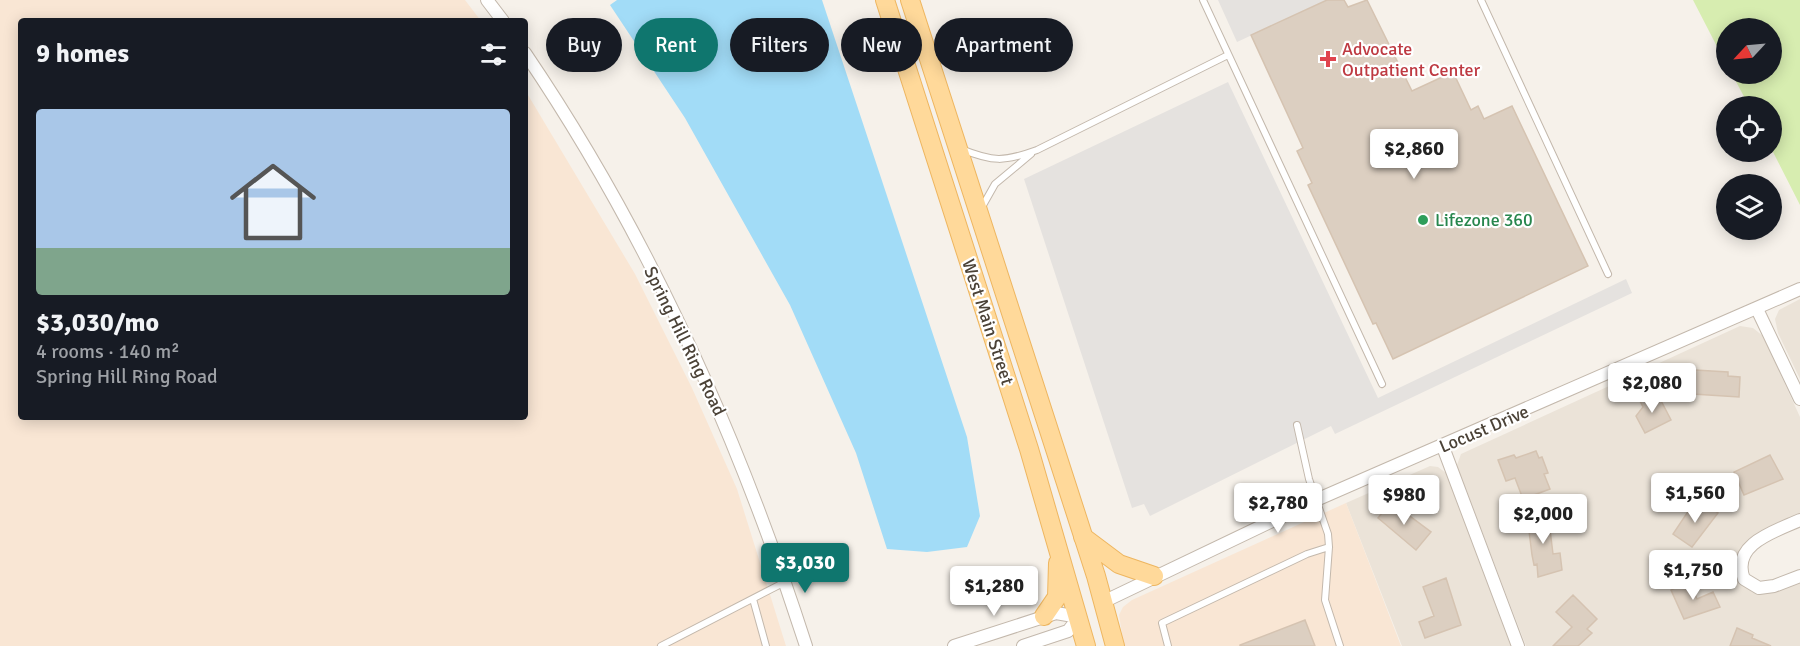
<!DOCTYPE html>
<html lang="en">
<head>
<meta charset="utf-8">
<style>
  :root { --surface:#171b24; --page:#20242c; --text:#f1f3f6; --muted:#9ea1a6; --accent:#0f766e }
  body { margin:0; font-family:Signika,sans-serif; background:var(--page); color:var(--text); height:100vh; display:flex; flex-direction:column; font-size:22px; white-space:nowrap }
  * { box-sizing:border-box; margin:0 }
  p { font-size:20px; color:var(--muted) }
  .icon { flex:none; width:33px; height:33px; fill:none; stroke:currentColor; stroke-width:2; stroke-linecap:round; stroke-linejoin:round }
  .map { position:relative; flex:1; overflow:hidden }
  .details { position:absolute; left:18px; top:18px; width:510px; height:402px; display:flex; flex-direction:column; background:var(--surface); border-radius:6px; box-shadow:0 3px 15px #0003 }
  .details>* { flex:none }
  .top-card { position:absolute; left:546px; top:18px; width:570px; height:54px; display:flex; gap:12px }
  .needle { width:39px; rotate:244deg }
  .fabs { position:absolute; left:1716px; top:18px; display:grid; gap:12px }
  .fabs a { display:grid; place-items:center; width:66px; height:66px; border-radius:50%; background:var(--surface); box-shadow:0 3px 15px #0003; font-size:30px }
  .price { position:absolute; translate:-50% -51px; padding:0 14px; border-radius:6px; background:#fff; color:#222; font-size:20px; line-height:39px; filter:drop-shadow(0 2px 3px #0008) }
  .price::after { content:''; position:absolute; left:50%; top:36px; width:18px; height:14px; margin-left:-9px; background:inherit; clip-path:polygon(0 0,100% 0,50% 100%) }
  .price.current { background:var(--accent); color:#fff }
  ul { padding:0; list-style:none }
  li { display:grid; align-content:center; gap:12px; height:318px; padding:0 18px }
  li span { display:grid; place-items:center; height:186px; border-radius:6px; color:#555 }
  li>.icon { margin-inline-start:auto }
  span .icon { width:108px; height:108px; fill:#fffc; stroke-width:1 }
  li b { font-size:26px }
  h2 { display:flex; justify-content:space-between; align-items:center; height:72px; padding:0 18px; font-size:26px }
  .tag { padding:0 21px; border-radius:27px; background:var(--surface); box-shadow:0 3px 15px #0003; font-size:21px; line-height:54px }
  .tag.current { background:var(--accent); color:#fff }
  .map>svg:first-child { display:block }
  .residential { fill:#ebe3d8 }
  .commercial { fill:#f9e6d4 }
  .green { fill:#d7edb0 }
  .parking { fill:#e5e2df }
  .water { fill:#a2dcf7 }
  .building { fill:#dccfc1; stroke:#d5c3b1; stroke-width:1.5 }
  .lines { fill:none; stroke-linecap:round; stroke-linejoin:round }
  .service-casing { stroke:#c3b8ac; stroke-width:8 }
  .minor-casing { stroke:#c3b8ac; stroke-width:14 }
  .primary-casing { stroke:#eeb660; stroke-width:20 }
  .service { stroke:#fff; stroke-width:6 }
  .minor { stroke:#fff; stroke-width:12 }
  .primary { stroke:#ffd99a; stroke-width:18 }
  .health-dot { fill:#e0444e; stroke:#fff; stroke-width:2 }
  .leisure-dot { fill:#2e9e5b; stroke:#fff; stroke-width:2 }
  .labels { text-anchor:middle; stroke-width:4.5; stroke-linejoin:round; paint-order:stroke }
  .health-label { font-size:18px; fill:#be3a42; stroke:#fff; text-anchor:start }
  .leisure-label { font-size:18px; fill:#27864d; stroke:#fff; text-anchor:start }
  .street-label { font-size:18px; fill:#4b4237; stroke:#fff }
</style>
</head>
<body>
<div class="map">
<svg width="1800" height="646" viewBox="0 0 1800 646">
  <rect width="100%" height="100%" fill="#f6f1ea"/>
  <path class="residential" d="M1800,299V379L1778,333L1775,319L1779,310Z
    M1740,326L1753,328L1763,336L1800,417V514L1748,539L1739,551L1736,565L1740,581L1752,592L1763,593L1800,582V646H1526L1459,472L1457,465L1461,454Z
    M1430,466L1438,467L1446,473L1511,646H1402L1346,503Z"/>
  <path class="commercial" d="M0,0H465L481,21H21V417H525V90L635,274L692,388L737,489L786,646H0Z
    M1346,503L1401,646H1124L1119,615L1123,607L1132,600Z"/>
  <path class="green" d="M1693,0H1800V205L1772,150V106H1749L1732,74H1772V28H1726V64Z"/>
  <path class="parking" d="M1218,0H1327L1237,42Z
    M1228,82L1378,398L1626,279L1632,293L1335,434L1331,426L1150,516L1144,504L1132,508L1024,179Z"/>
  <path class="water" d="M617,0H822L967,437L980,516L967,547L927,552L887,549L856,453L790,305L685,118L610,5Z"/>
  <path class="building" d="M1327,0H1344L1348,7L1367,0L1412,91L1453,72L1471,110L1478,106L1484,119L1512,106L1588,266L1393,359L1376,323L1373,324L1308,185L1312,183L1297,151L1303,148L1251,35Z
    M1695,370L1728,372V376L1740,377L1739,397L1693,394Z
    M1657,393L1671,420L1645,433L1636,416L1643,407L1640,401Z
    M1536,451L1539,458L1542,457L1548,473L1544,474L1550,489L1523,499L1515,478L1506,481L1498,460L1514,455L1516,458Z
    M1770,455L1783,479L1744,495L1734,472Z
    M1699,500L1718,513L1692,547L1673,534L1689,510L1692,512Z
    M1391,502L1431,532L1416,550L1378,518Z
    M1548,513L1553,554L1560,553L1562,570L1538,577L1537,564L1534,565L1532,555L1527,515Z
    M1446,578L1461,625L1425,638L1419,622L1434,616L1423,587Z
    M1689,581L1697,599L1713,592L1720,607L1684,619L1671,590Z
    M1573,595L1597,619L1587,629L1592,633L1578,646H1553L1572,627L1556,612Z
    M1305,620L1315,646H1240V645Z
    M1737,628L1753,635L1752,638L1771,646H1730Z"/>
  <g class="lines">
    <g class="service-casing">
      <path id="service" d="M1203,0L1382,384
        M1481,0L1608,274
        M961,149C993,162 1004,162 1037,150L1228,55
        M982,207L995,184L1031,154
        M1297,425L1309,479L1328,534L1329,547L1325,600L1340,646
        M753,599L766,646
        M661,646L785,582
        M1168,646L1162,623L1307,554L1329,547"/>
    </g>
    <g class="minor-casing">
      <path id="minor" d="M487,0L503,21
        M525,53C648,234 739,438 806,646
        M1757,309L1800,399
        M1443,447L1518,646
        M1800,520C1776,531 1730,544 1744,579L1759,588L1774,586L1800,576
        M1103,602L1316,500L1800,289
        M954,646L1056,613L1079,617L1068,631L1023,646"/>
    </g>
    <g class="primary-casing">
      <path id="primary" d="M885,0L1029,449L1086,646
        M910,0L1096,576L1115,646
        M1083,537L1119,564L1154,576
        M1044,616L1057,597L1058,563"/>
    </g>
    <use href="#service" class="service"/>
    <use href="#minor" class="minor"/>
    <use href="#primary" class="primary"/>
  </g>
  <path class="health-dot" d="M1325 50h6v6h6v6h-6v6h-6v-6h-6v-6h6z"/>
  <circle class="leisure-dot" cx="1423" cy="220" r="6"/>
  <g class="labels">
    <g class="health-label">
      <text x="1342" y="55">Advocate<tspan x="1342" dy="21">Outpatient Center</tspan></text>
    </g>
    <g class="leisure-label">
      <text x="1435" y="226">Lifezone 360</text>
    </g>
    <g class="street-label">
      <text transform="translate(988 322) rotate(72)" y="6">West Main Street</text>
      <text transform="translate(685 341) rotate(64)" y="6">Spring Hill Ring Road</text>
      <text transform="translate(1484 429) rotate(-23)" y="6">Locust Drive</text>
    </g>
  </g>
</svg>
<div class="fabs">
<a><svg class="needle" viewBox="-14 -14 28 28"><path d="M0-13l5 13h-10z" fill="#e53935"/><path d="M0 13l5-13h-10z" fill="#9ea1a6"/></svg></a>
<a><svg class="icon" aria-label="locate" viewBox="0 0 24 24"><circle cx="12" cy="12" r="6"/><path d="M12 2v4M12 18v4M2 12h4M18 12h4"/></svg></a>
<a><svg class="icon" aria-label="layers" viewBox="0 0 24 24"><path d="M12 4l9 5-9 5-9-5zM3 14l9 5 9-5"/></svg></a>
</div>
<b class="price" style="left:1414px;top:180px">$2,860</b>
<b class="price" style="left:1652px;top:414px">$2,080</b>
<b class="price" style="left:1695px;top:524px">$1,560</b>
<b class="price" style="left:1404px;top:526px">$980</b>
<b class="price" style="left:1278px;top:534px">$2,780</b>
<b class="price" style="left:1543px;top:545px">$2,000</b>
<b class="price current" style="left:805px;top:594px">$3,030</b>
<b class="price" style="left:1693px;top:601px">$1,750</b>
<b class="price" style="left:994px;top:617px">$1,280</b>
<div class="top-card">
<a class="tag">Buy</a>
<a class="tag current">Rent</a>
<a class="tag">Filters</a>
<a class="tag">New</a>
<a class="tag">Apartment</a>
</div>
<section class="details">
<h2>9 homes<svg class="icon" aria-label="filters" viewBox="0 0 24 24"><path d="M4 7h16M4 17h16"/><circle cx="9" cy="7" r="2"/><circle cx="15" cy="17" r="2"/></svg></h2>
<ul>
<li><span style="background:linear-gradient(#a9c7e8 75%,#7fa58c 0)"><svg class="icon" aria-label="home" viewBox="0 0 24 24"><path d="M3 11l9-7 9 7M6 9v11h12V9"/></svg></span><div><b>$3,030/mo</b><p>4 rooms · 140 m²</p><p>Spring Hill Ring Road</p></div></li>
</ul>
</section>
</div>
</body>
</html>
